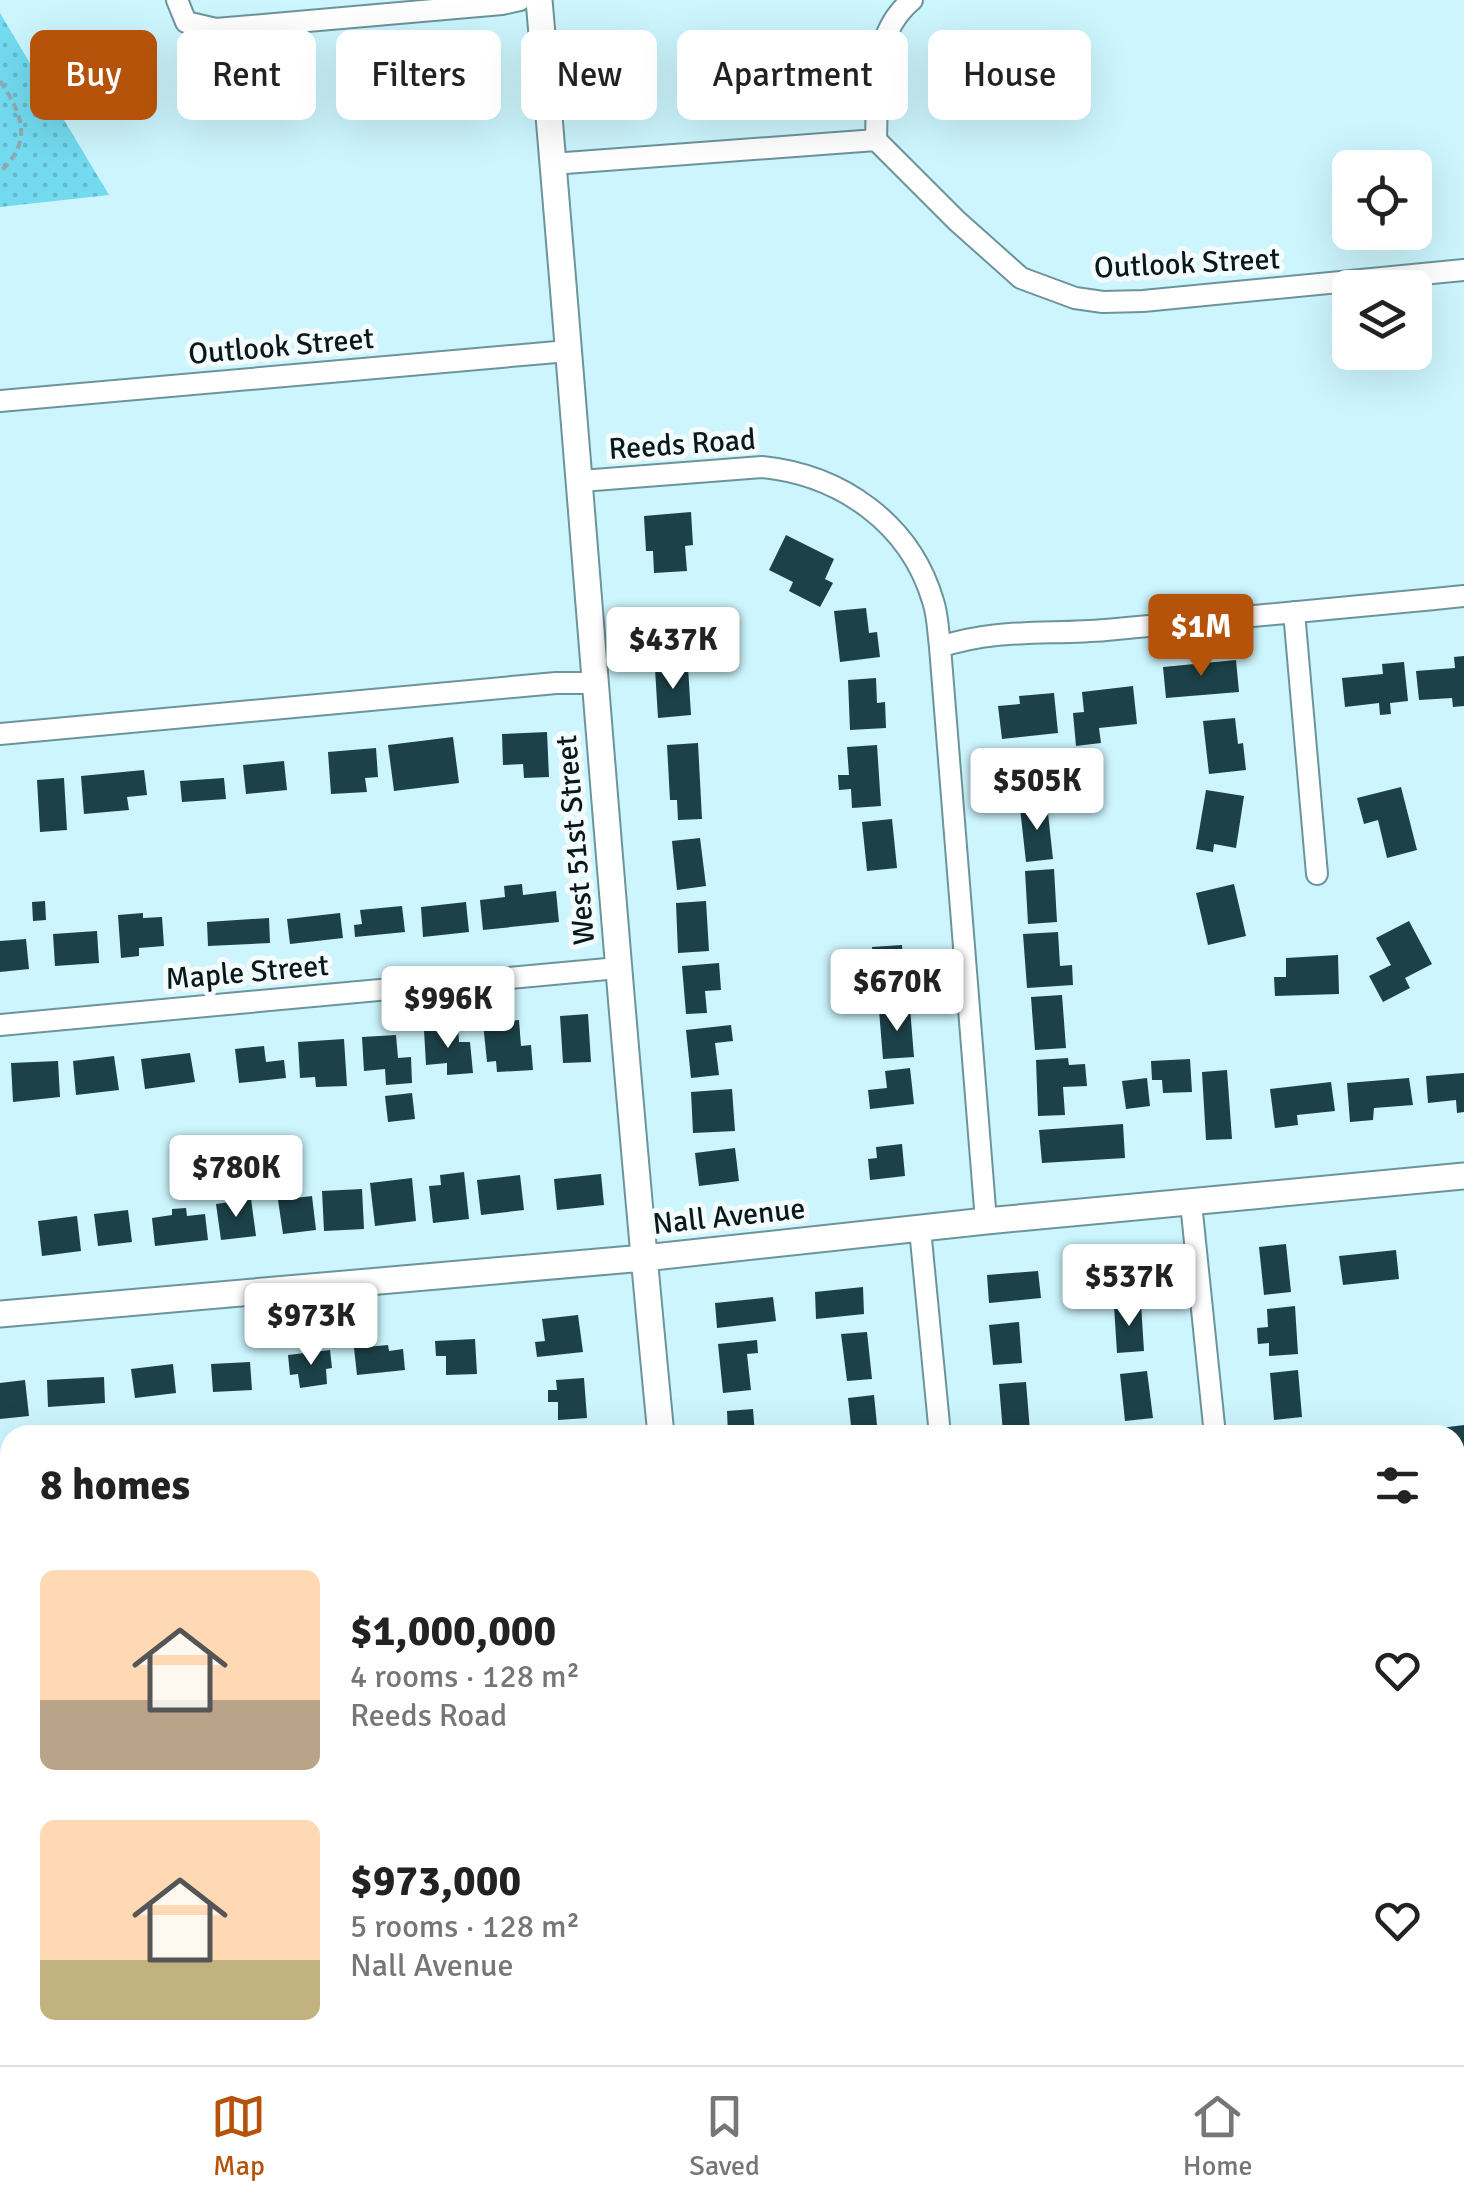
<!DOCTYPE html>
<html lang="en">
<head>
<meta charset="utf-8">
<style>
  :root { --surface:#fff; --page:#f6f6f6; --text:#222; --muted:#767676; --line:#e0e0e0; --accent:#b45309 }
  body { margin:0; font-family:Signika,sans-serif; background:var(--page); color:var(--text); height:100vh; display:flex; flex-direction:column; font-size:38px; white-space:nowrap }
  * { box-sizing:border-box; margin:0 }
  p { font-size:32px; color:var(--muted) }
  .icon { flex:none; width:55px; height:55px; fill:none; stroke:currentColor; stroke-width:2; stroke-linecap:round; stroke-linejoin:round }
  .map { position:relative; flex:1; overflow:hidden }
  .side { position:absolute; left:0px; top:1425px; width:1465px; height:640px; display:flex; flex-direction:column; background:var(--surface); border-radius:30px 30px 0 0; box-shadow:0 10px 40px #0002 }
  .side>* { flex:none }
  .banner { position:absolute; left:30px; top:30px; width:1405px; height:90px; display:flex; gap:20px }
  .fabs { position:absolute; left:1332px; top:150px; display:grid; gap:20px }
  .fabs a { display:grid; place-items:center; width:100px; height:100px; border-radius:15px; background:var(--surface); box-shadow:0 10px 40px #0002; font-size:50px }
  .price { position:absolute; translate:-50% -85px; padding:0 22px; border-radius:10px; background:#fff; color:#222; font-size:32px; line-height:65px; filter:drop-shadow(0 2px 5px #0008) }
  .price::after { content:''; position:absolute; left:50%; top:60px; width:30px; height:22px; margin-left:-15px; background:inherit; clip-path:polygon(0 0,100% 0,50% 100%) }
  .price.active { background:var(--accent); color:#fff }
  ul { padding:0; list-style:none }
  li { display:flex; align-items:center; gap:30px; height:250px; padding:0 40px }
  li span { display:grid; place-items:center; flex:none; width:280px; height:200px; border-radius:15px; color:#555 }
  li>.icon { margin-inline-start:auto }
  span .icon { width:120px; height:120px; fill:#fffc; stroke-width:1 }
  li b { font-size:42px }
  h2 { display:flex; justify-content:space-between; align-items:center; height:120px; padding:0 40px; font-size:42px }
  .pill { padding:0 35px; border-radius:15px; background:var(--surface); box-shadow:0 10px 40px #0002; font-size:35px; line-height:90px }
  .pill.active { background:var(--accent); color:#fff }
  .menu { display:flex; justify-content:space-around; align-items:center; height:140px; border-top:2px solid var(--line); background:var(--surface); font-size:28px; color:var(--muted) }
  .menu a { display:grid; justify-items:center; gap:5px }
  .menu .active { color:var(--accent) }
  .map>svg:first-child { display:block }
  .park { fill:url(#park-dots) }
  .building { fill:#1c4148 }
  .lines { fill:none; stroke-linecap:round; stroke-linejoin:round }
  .minor-casing { stroke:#6d949b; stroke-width:24 }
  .tertiary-casing { stroke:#6d949b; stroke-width:29 }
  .path { stroke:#8babb1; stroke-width:4; stroke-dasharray:8 5; stroke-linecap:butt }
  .minor { stroke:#fff; stroke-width:20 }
  .tertiary { stroke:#fff; stroke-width:25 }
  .labels { text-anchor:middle; stroke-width:10; stroke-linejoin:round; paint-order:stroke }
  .street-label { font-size:30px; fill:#09181b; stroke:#f3fbfd }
</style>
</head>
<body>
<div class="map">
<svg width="1464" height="2065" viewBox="0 0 1464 2065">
  <defs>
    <pattern id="park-dots" width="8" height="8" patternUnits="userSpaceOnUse" patternTransform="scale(2.5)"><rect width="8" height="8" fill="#73daef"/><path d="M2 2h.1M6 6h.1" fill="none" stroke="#62bacc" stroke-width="1.8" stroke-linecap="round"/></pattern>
  </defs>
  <rect width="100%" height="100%" fill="#ccf5fd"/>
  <path class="park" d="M0,13L109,195L0,207Z"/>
  <path class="building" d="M691,512L693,545L685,546L687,571L654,573L653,551H646L644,516Z
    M786,535L834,559L825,579L833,583L820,607L789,591L793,582L769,570Z
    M866,608L869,633L877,632L880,657L840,662L834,611Z
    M718,617L721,644L676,650L672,623Z
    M1464,656V706L1453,707L1452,698L1419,700L1416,671L1455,668L1454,657Z
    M1236,660L1239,692L1166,698L1163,667Z
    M1404,662L1408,701L1390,703L1391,714L1380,715L1379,703L1345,707L1342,678L1383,674L1382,664Z
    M688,667L691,715L658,718L655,669Z
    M876,678L877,703L885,702L886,728L850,730L848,680Z
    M1133,686L1137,724L1099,728L1101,743L1076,746L1073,713L1084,712L1082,692Z
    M1054,693L1058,733L1002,739L998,706L1020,704L1019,696Z
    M1235,718L1238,744L1243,743L1246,770L1209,774L1203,721Z
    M547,732L549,777L524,778L523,764L503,765L502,734Z
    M453,737L459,783L394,791L388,745Z
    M698,743L702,819L678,820L677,800H670L667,745Z
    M877,745L881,806L852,808L851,789L839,790L838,775H849L847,747Z
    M376,748L378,777L365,778L367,792L331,794L328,752Z
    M284,761L287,790L246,794L243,765Z
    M144,770L147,795L127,797L129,810L84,814L81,776Z
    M64,778L67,830L40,832L37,780Z
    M224,778L226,799L182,802L180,781Z
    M1401,787L1417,850L1387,858L1378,820L1364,824L1357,798Z
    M1206,790L1244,796L1236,848L1214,844L1213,852L1196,849Z
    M1047,804L1053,859L1026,862L1020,808Z
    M892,819L897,868L867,871L862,822Z
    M700,838L706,886L677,890L672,841Z
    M1054,869L1057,922L1028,924L1025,871Z
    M522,884L523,895L556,891L559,922L483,930L480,900L505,897L504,886Z
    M1234,884L1246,936L1208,945L1196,893Z
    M45,901L46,920L33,921L32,902Z
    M706,901L709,951L678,953L676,903Z
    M466,902L469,932L423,937L421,907Z
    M402,906L405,932L355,937L354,925L362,924L360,910Z
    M143,913V918L162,917L164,946L139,948V956L121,958L118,915Z
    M340,913L343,938L290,944L287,919Z
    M269,918L270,943L208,946L207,922Z
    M1409,921L1432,964L1405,978L1410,988L1383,1002L1369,976L1391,965L1376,938Z
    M97,931L99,963L55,966L53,934Z
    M1058,932L1060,966L1072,965L1073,985L1027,988L1023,934Z
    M26,939L29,969L0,972V941Z
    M902,945L905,993L877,995L876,975L862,976L861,958L873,957L872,947Z
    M1338,955L1339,994L1275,996L1274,977H1286V958Z
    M719,963L721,990L705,991L707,1013L686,1014L682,966Z
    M1062,995L1066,1048L1035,1050L1031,997Z
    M910,1008L914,1057L883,1059L879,1010Z
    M588,1014L591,1062L563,1063L560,1016Z
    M519,1020L521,1046L531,1045L533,1070L497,1072L496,1061L487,1062L483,1023Z
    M731,1025L733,1041L715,1043L719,1075L691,1078L686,1030Z
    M458,1027L459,1042H470L473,1073L447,1075V1063L426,1065L424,1030Z
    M396,1035L398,1058L411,1057L412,1083L386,1085L385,1069L364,1071L362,1037Z
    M344,1039L347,1086L316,1087L315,1077L300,1078L298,1042Z
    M264,1046L266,1062L284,1060L286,1078L239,1083L235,1049Z
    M190,1053L195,1082L145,1089L141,1059Z
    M114,1056L119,1090L76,1095L73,1061Z
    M1068,1058L1069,1065L1085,1064L1087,1086L1063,1087L1065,1115L1038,1116L1036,1060Z
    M1190,1059L1192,1092L1163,1093L1162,1080H1152L1151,1061Z
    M58,1061L60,1097L13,1102L11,1063Z
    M910,1068L914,1104L870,1109L868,1090L887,1088L885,1071Z
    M1227,1070L1232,1139L1206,1140L1202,1072Z
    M1464,1073V1112L1457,1113L1456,1100L1428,1103L1426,1076Z
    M1147,1078L1150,1106L1126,1109L1122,1081Z
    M1409,1078L1413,1105L1374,1108L1373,1120L1350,1122L1347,1083Z
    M1331,1082L1335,1111L1297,1115L1298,1125L1275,1128L1270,1089Z
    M732,1089L735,1131L693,1133L691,1092Z
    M412,1093L415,1119L388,1122L385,1096Z
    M1123,1124L1125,1158L1042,1163L1039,1130Z
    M902,1144L905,1176L870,1180L868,1159L877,1158L876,1147Z
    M735,1148L739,1181L699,1186L695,1153Z
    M464,1172L469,1219L433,1223L429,1186L441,1185L440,1175Z
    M601,1174L604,1205L557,1210L554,1179Z
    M520,1175L524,1210L481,1215L477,1180Z
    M412,1178L416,1221L375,1226L370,1183Z
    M362,1189L364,1229L324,1231L322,1191Z
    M312,1196L316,1230L283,1234L278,1200Z
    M251,1199L256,1236L221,1240L216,1204Z
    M186,1208L187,1216L205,1214L208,1240L155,1246L152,1218L172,1215V1209Z
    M128,1210L132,1242L98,1246L94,1214Z
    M77,1216L81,1251L42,1256L38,1221Z
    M1286,1244L1291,1292L1264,1295L1259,1247Z
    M1396,1250L1399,1279L1343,1285L1339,1256Z
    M1135,1260L1138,1286L1075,1293L1072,1267Z
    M1038,1271L1041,1298L989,1303L987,1275Z
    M863,1287L864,1314L816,1319L815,1292Z
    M773,1297L776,1321L717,1328L715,1303Z
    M1141,1304L1144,1351L1117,1353L1114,1306Z
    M1295,1306L1298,1354L1269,1356V1343L1258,1344L1257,1328L1268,1327L1267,1309Z
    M578,1315L583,1352L537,1357L535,1342L545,1341L542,1319Z
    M1019,1322L1022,1363L993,1365L989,1325Z
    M867,1332L872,1379L847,1381L841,1334Z
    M475,1339L477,1374L446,1375V1356H436L435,1341Z
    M757,1340L758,1353L747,1354L751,1390L723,1393L718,1344Z
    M388,1345L389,1351L403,1349L405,1370L357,1375L354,1348Z
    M330,1350L332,1368L326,1369L327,1384L300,1388L298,1374L290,1375L288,1355Z
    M250,1362L252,1390L213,1392L211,1364Z
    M173,1364L176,1393L135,1398L131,1369Z
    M1298,1370L1302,1417L1274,1420L1270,1373Z
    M1147,1371L1153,1418L1125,1421L1120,1374Z
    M104,1377L105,1403L48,1407L47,1380Z
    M584,1378L587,1418L558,1420V1402H548V1390H557L556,1380Z
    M25,1380L29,1416L0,1419V1383Z
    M1026,1382L1030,1431L1003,1433L999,1384Z
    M874,1395L878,1435H852L848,1398Z
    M753,1409L755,1435H728L727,1411Z
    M1464,1425V1454L1455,1455V1435H1433L1432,1429Z
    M10,1785V1824L2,1816L0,1818V1793Z
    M0,2014L6,2021L10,2018V2051L0,2040Z
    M1064,2055H1098L1099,2065H1065Z
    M1181,2055H1211L1212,2065H1182Z
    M1340,2055H1366L1367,2065H1340Z"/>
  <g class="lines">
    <g class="minor-casing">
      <path id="minor" d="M177,0L186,22L216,29L502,4L520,0
        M876,140C878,89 870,35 912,0
        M552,164L876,140L957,221L1021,278L1075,298L1103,302L1143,301L1464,270
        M0,401L568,351
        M581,481L762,467C841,475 910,523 933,601C938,616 938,632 940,647L986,1221
        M1294,612L1317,874
        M940,647C996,628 1048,635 1106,630C1226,619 1345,608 1464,596
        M0,734L556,683H594
        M0,1025L618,968
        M1191,1203L1215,1435
        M920,1229L940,1435
        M1455,1527L1464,1526
        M0,1680L10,1678
        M1000,2055L1001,2065
        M1274,2055L1275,2065
        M114,2065L130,2055"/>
    </g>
    <g class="tertiary-casing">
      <path id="tertiary" d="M539,0C581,478 614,957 661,1435
        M0,1314L644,1258L986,1221L1464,1176
        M720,2055L721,2065"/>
    </g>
    <path class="path" d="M0,81C23,115 33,141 0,172"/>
    <use href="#minor" class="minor"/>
    <use href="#tertiary" class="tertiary"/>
  </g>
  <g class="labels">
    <g class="street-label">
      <text transform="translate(1187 263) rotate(-3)" y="10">Outlook Street</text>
      <text transform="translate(281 346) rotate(-5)" y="10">Outlook Street</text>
      <text transform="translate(682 444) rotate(-4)" y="10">Reeds Road</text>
      <text transform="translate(575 840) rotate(-95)" y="10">West 51st Street</text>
      <text transform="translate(247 972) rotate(-5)" y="10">Maple Street</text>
      <text transform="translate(729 1216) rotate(-6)" y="10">Nall Avenue</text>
    </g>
  </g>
</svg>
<div class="fabs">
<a><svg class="icon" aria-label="locate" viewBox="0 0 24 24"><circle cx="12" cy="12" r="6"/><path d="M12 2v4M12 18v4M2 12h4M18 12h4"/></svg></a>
<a><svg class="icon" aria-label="layers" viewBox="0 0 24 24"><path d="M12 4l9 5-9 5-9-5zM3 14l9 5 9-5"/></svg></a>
</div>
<b class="price active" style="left:1201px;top:679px">$1M</b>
<b class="price" style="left:673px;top:692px">$437K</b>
<b class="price" style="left:1037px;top:833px">$505K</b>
<b class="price" style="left:897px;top:1034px">$670K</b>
<b class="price" style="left:448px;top:1051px">$996K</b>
<b class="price" style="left:236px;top:1220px">$780K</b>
<b class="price" style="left:1129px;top:1329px">$537K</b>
<b class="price" style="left:311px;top:1368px">$973K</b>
<div class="banner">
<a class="pill active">Buy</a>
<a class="pill">Rent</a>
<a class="pill">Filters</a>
<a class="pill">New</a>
<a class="pill">Apartment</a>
<a class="pill">House</a>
</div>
<section class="side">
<h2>8 homes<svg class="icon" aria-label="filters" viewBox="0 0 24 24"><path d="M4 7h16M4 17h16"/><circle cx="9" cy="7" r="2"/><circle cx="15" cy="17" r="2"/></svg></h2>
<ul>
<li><span style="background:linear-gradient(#ffd9b3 65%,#b9a48a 0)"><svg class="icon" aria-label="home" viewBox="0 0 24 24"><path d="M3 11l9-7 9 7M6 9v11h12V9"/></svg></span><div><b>$1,000,000</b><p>4 rooms · 128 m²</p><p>Reeds Road</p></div><svg class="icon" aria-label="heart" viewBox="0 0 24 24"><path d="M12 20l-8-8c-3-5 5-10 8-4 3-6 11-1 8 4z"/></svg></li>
<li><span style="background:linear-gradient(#ffd9b3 70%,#c2b280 0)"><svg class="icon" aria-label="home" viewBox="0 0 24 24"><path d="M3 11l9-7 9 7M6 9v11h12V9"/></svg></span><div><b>$973,000</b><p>5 rooms · 128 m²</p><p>Nall Avenue</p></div><svg class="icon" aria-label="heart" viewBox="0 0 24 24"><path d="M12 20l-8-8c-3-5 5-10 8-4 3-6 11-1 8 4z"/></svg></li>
</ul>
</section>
</div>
<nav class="menu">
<a class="active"><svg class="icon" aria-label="map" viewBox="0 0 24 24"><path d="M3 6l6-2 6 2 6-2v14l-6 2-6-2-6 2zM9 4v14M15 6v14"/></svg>Map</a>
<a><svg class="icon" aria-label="saved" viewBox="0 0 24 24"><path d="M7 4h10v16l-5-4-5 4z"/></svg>Saved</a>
<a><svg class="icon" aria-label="home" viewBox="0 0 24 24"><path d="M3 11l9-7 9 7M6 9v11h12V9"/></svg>Home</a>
</nav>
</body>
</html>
